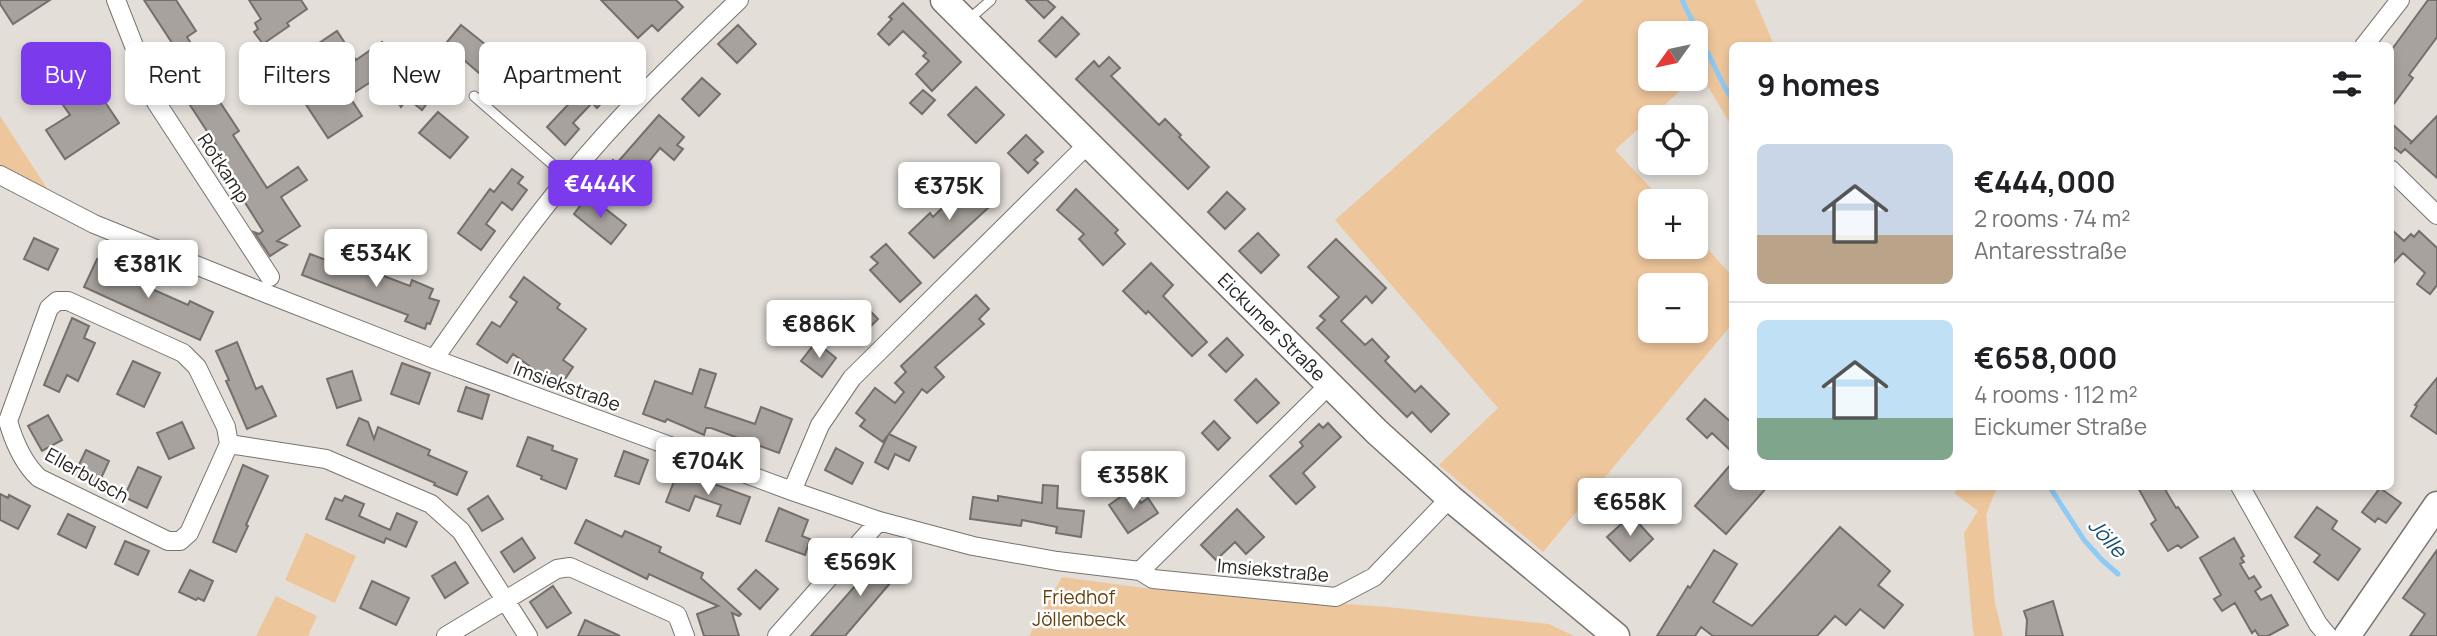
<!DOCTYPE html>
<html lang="en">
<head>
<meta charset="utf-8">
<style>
  :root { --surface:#fff; --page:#f6f6f6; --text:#202124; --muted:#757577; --line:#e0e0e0; --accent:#7c3aed }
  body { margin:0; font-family:Manrope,sans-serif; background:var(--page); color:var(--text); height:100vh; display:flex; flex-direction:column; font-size:26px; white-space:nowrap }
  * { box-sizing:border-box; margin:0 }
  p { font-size:23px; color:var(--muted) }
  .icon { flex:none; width:38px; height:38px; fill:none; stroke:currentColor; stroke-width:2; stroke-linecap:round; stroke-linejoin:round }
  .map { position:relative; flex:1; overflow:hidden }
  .panel { position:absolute; left:1729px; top:42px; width:665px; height:448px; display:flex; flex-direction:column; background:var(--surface); border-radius:10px; box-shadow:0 4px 10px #0003 }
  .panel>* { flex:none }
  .top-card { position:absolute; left:21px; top:42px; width:665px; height:63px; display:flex; gap:14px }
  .needle { width:46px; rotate:237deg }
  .tools { position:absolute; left:1638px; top:21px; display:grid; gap:14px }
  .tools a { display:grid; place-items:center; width:70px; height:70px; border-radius:10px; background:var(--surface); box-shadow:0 4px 10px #0003; font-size:35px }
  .price { position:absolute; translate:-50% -60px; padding:0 16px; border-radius:7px; background:#fff; color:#222; font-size:23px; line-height:46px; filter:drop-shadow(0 2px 4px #0008) }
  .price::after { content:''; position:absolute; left:50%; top:42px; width:21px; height:16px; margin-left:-10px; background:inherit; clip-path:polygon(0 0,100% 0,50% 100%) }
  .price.on { background:var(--accent); color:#fff }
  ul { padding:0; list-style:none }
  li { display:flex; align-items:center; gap:21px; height:175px; padding:0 28px }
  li+li { border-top:2px solid var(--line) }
  li span { display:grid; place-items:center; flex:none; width:196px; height:140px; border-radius:10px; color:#555 }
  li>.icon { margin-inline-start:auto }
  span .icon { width:84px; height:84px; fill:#fffc; stroke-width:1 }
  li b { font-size:30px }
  h2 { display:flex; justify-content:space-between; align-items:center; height:84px; padding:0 28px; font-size:30px }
  .tag { padding:0 24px; border-radius:10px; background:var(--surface); box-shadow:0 4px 10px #0003; font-size:24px; line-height:63px }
  .tag.on { background:var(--accent); color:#fff }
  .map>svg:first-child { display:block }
  .green { fill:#eec69c; fill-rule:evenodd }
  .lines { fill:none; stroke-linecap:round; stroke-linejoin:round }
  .stream { stroke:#8fcaf5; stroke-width:5 }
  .building { fill:#a7a29d; stroke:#746f6a; stroke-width:2 }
  .lane-casing { stroke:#78736f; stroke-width:11 }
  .street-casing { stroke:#78736f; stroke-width:20 }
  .secondary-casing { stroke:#78736f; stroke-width:29 }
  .lane { stroke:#fff; stroke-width:9 }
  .street { stroke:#fff; stroke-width:18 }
  .secondary { stroke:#fff; stroke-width:26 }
  .labels { text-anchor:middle; stroke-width:5; stroke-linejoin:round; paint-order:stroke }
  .street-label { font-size:19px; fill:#282624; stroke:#fff }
  .park-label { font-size:19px; fill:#663f0b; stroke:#fff }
  .water-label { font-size:21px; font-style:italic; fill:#164e72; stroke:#fff }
</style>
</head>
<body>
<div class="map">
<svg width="2437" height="636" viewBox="0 0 2437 636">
  <rect width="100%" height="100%" fill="#e3ded8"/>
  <path class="green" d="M1584,0H1755L1774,45L1732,46V127L1700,73L1696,76V33H1650V79H1693L1615,150L1663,201H1650V247H1696V236L1732,276V324L1543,552L1439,465L1498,408L1335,220ZM1650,285H1696V331H1650Z
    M0,116L54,199L0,171Z
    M1960,486L1997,487L1986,515L1995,603L2003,636H1974L1973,631L1964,533L1978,511L1954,493Z
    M306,533L356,556L335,603L285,580Z
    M1062,577L1152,589L1387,607L1549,624L1574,636H1029Z
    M276,596L317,616L308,636H256Z"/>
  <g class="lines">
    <path class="stream" d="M1682,0L1725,88L1732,99
      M2049,486L2084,540L2102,560L2118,574"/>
  </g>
  <path class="building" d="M0,0H50L13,24L0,4Z
    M144,0H176L196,31L187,37L216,83L210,87L239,131L233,135L267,188L298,167L307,180L281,197L300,226L277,241L287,245L270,256L254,232L259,234L263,231L211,149L216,145L188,102L194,97L164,52L174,46Z
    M249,0H301L307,9L287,23L289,26L263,44L254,32L258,29L255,23L261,19Z
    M601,0H676L683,7L658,31L652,25L638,38Z
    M1026,0H1047L1055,7L1044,18Z
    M2428,0H2437V37L2409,75L2413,78L2390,109V52Z
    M903,3L961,62L932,91L916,74L929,61L923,56L926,53L903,31L889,45L878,34L892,19L889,17Z
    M1062,17L1079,34L1056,57L1039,41Z
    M461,25L491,49L494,46L522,69L502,93L464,60L454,73L452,71L422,110L407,98L401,107L380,76L349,96L362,116L328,138L282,68L337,31L356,60L382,42L411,86Z
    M738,25L756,44L737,63L718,44Z
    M1109,57L1120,68L1111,76L1159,125L1165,119L1181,135L1179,137L1209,167L1188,189L1076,79L1094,61L1099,67Z
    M76,66L84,78L87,75L119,123L65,159L46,130L70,115L56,95L68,87L61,76Z
    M591,71L600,78L602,75L616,87L597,108L592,103L573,123L579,129L565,145L547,127L580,92L576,88Z
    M702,78L720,94L699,116L682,99Z
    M976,87L1004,115L976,143L948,115Z
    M923,90L935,100L922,114L910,103Z
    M438,112L468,137L450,158L419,133Z
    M659,115L684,137L677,145L683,149L674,160L660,148L635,178L645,186L636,197L605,171L613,160L617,163Z
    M2437,116V178L2405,149L2401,153L2390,144V122L2412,142L2410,144Z
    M1026,135L1043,152L1034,160L1038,163L1028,173L1008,153Z
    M512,169L523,177L518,183L527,190L512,210L502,202L486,224L495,231L481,250L458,233L490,189L494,192Z
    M966,185L988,208L934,258L909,233L930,213L933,217Z
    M1076,189L1118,230L1115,233L1125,244L1103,265L1079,239L1084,234L1057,210Z
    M1227,192L1245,209L1225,229L1208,212Z
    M588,195L626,225L611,244L574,214Z
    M2390,228L2404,241L2411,234L2414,237L2419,231L2437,248V285L2430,294L2417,284L2425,273L2403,253L2390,266Z
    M1258,233L1279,255L1261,273L1239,251Z
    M34,238L58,249L48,270L24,259Z
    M1336,239L1386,288L1372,303L1366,296L1341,321L1365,345L1372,339L1389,357L1385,361L1415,392L1421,386L1449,414L1431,432L1412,412L1407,417L1317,328L1325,320L1320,316L1339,297L1308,267Z
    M886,244L921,283L900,302L870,270L878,263L871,257Z
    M310,254L353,270L355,265L410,286L412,280L433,289L429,298L439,301L430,324L427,323L425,329L405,321L408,315L302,275Z
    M97,259L131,276L133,272L148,279L145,286L188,305L190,301L213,312L200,340L84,287Z
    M1151,263L1173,285L1163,296L1207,342L1192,356L1148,311L1146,314L1123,291Z
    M524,277L560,304L557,308L586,329L563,360L573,367L565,379L561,376L555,385L513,354L507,363L477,344L492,322L500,327L517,302L510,297Z
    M976,295L989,309L979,319L984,324L935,367L944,377L927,393L922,389L889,434L916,447L909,461L895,454L888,469L875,462L888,435L883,442L860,426L865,420L856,413L875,388L895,403L904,392L895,383L906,372L901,366Z
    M842,301L852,312L862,303L878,319L862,335L858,331L854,335L846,327L843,331L828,315Z
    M72,318L89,326L84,338L95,343L78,381L67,375L59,392L44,385Z
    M1227,338L1243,355L1226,372L1209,355Z
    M237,342L256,389L262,386L276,416L247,429L231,392L226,381L229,380L216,351Z
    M816,342L836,358L822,377L801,361Z
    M133,361L160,373L144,407L117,394Z
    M402,363L430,373L419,404L391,394Z
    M700,369L716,374L705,407L755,424L761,407L792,419L779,453L711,428H706L704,435L667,419L665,422L643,414L655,381L692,394Z
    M352,371L361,400L337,408L327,379Z
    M2437,378V434L2411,416L2417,406L2415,405Z
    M1256,379L1279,403L1257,423L1235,400Z
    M466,387L489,395L482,419L458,411Z
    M1705,399L1732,423V452L1712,433L1707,438L1687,419Z
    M48,415L62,440L42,451L28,426Z
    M359,418L368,422L374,439L378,427L430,450L428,455L467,472L457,495L434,485L435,483L347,445Z
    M1214,421L1230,438L1218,450L1202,433Z
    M182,422L194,448L169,459L157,433Z
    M1328,423L1341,437L1303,473L1315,487L1296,504L1270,476L1303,446L1300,442L1319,424L1323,428Z
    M528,437L553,446L552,450L577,459L566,489L541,479L542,476L517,466Z
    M836,448L863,463L852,484L825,470Z
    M86,450L109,461L98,485L74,475Z
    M624,451L648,460L639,484L615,476Z
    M1732,463V486H1768L1726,534L1695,506Z
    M243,465L268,476L246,525L248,526L236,552L213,542Z
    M138,467L161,477L147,508L124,497Z
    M678,471L750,497L740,524L717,516L721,505L695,496L689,511L666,502Z
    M1043,485L1058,486L1057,508L1084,511L1081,537L1056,533L1057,527L1022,520L1021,526L970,519L973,497L998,501V496L1042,503Z
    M2137,486H2163L2176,508L2178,507L2198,537L2181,548L2178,545L2168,551L2151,524L2156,520Z
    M2380,488L2401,503L2386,523L2378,518L2375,522L2362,512Z
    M1132,489L1141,503L1148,498L1158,513L1128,533L1109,505Z
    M0,494L8,498L9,495L30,506L18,529L0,520Z
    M345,496L364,504L359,516L390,530L397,513L417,522L406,547L386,538L384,543L326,519L335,498L342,501Z
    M488,496L503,519L482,531L468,509Z
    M2317,507L2337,521L2332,529L2360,549L2338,580L2314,562L2320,555L2295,537Z
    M779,508L808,520L802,536L810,539L805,555L766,541Z
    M1237,509L1264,537L1246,554L1235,542L1216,560L1201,545Z
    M68,514L95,527L86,548L58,534Z
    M1631,515L1653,539L1630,561L1607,537Z
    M586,520L622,537L625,531L632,534L661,547L659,552L703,573L701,578L741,614L739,616L732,613L739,636H704L697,614L718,606L649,574L647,579L575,543Z
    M1840,527L1890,571L1878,585L1903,605L1884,628L1860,609L1846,625L1835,616L1817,636H1713L1701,627L1695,636H1657L1688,586L1690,588L1714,550L1737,564L1713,602L1752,626Z
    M522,538L535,558L514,572L501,552Z
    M2234,538L2244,556L2241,558L2244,562L2240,564L2249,579L2254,576L2261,587L2255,591L2261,600L2271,595L2288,625L2268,636H2259L2255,630L2252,633L2235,603L2222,611L2214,599L2221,595L2200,558Z
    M125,541L149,551L138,575L115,564Z
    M2437,550V636H2410L2425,614L2403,598Z
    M885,552L903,568L845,636H811Z
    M455,562L468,583L445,598L432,576Z
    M190,570L213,581L204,601L198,598L196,600L179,592Z
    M756,570L778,589L760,609L738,589Z
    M372,581L409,598L396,625L360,608Z
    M553,586L571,613L547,628L530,602Z
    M2053,601L2063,636H2026L2027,620L2024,611Z
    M585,620L620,636H578Z"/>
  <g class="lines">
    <g class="lane-casing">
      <path id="lane" d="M967,21L991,0
        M474,96L568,178"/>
    </g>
    <g class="street-casing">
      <path id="street" d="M116,0L156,102L270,277
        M2364,46L2400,0
        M2390,169L2437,215
        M0,175L94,224L265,293L434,359L792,491L879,521L973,546L1057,561L1140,571L1153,579L1336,597L1374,577L1450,498
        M57,301H68L183,353L197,367L226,427L229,444L189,533L180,541H168L39,478C23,463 14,442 8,421L49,308Z
        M434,359C477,298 520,236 568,178C620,114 680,57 739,0
        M229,444L326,459L431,504L461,531L528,636
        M2240,486L2318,624L2328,636
        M792,491L820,425L852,378L1089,143
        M1140,571L1329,385
        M446,636L557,569L570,567L677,615L685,636
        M777,636L879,521"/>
    </g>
    <g class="secondary-casing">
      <path id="secondary" d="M944,0L1377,432L1450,498L1616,636
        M2347,636L2437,505"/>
    </g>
    <use href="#lane" class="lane"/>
    <use href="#street" class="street"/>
    <use href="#secondary" class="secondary"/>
  </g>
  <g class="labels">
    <g class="street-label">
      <text transform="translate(224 168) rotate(57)" y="7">Rotkamp</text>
      <text transform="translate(1272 327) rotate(45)" y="7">Eickumer Straße</text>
      <text transform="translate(567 386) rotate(20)" y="7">Imsiekstraße</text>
      <text transform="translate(87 475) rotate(29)" y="7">Ellerbusch</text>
      <text transform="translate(1273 570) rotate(5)" y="7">Imsiekstraße</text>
    </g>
    <g class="park-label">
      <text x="1079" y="604">Friedhof<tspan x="1079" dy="22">Jöllenbeck</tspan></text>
    </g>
    <g class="water-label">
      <text transform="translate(2107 538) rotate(48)" y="7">Jölle</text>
    </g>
  </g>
</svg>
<div class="tools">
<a><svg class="needle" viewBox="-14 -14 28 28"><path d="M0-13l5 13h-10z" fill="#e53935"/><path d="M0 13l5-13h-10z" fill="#757577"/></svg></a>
<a><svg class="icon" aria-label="locate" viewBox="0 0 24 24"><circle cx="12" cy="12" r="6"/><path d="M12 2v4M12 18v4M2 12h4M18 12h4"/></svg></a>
<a>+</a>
<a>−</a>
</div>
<b class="price on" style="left:600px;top:220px">€444K</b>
<b class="price" style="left:949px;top:222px">€375K</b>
<b class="price" style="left:376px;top:289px">€534K</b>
<b class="price" style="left:148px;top:300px">€381K</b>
<b class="price" style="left:819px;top:360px">€886K</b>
<b class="price" style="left:708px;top:497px">€704K</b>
<b class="price" style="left:1133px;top:511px">€358K</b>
<b class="price" style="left:1630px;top:538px">€658K</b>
<b class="price" style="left:860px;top:598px">€569K</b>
<div class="top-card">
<a class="tag on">Buy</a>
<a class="tag">Rent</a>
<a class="tag">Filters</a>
<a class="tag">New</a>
<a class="tag">Apartment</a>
</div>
<section class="panel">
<h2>9 homes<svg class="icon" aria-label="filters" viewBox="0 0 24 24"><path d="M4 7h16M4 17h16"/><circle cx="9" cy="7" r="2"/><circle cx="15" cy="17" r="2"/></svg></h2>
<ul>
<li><span style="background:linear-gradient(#c9d6e8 65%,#b9a48a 0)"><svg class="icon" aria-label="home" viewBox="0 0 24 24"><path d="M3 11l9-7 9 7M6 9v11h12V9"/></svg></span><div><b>€444,000</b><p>2 rooms · 74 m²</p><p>Antaresstraße</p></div></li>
<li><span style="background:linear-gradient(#bfe0f5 70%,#7fa58c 0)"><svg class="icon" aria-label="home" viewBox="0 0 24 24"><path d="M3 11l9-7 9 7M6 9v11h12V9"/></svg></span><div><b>€658,000</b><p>4 rooms · 112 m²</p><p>Eickumer Straße</p></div></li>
</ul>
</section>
</div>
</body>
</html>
